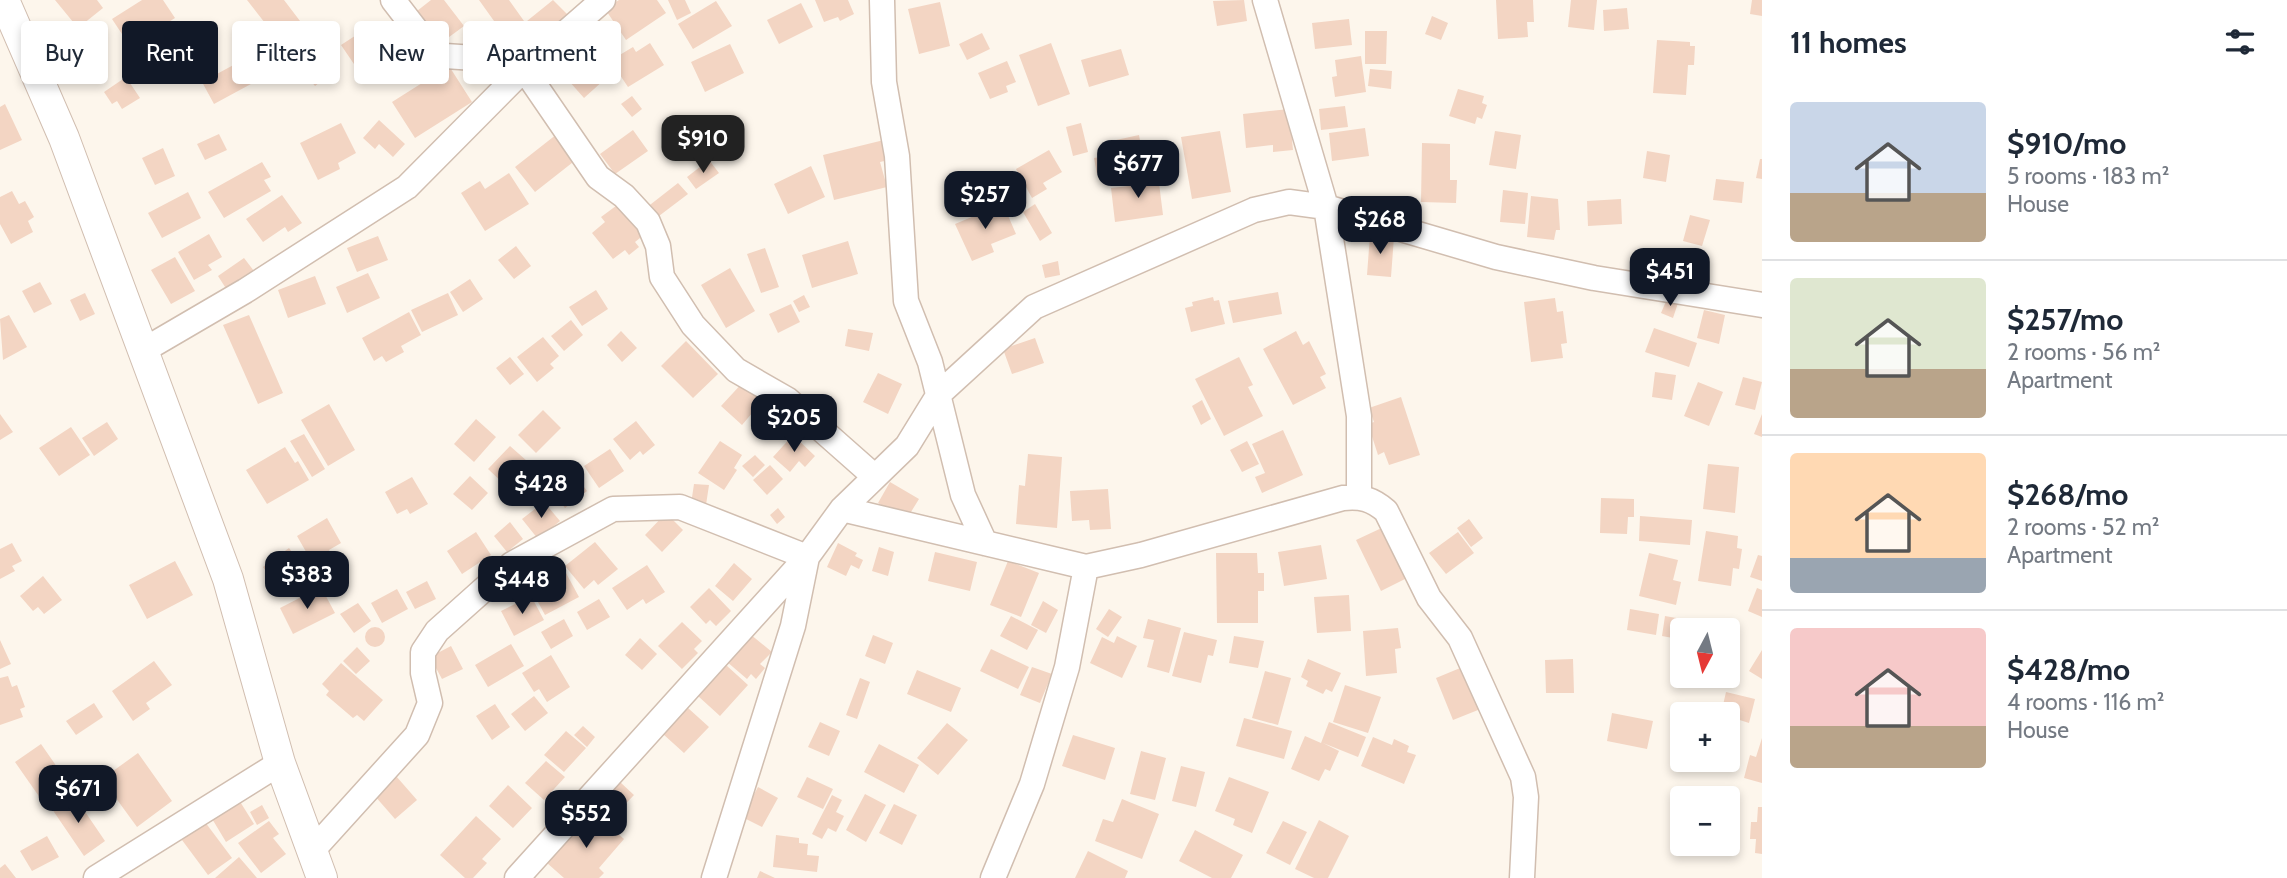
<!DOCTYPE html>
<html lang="en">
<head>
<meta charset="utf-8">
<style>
  :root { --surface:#fff; --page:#f2f2f3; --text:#1f2937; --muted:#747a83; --line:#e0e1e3; --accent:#111827 }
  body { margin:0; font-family:Cabin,sans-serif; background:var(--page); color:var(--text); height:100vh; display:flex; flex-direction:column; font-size:26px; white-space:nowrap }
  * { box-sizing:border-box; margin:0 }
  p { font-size:23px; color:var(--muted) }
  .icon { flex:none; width:38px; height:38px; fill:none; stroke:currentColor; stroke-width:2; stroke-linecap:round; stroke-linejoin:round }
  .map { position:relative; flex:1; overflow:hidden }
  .side { display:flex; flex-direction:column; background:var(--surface); width:525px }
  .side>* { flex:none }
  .hud { position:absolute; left:21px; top:21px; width:665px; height:63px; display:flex; gap:14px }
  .needle { width:46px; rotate:187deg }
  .tools { position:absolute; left:1670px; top:618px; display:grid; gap:14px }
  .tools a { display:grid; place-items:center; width:70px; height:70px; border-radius:7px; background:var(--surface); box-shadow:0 4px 10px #0003; font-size:35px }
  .price { position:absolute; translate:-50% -60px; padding:0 16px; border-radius:14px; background:var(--accent); color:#fff; font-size:23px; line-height:46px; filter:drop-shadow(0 2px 4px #0008) }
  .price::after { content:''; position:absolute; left:50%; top:42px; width:21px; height:16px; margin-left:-10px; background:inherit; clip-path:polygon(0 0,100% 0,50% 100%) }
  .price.active { background:#222; color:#fff }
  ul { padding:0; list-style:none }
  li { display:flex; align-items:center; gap:21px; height:175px; padding:0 28px }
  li+li { border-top:2px solid var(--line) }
  li span { display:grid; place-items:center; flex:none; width:196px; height:140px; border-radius:7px; color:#555 }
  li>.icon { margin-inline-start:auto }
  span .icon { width:84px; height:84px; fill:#fffc; stroke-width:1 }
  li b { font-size:30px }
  h2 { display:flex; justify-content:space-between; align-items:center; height:84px; padding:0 28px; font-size:30px }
  .pill { padding:0 24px; border-radius:7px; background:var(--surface); box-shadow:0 4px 10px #0003; font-size:24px; line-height:63px }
  .pill.active { background:var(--accent); color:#fff }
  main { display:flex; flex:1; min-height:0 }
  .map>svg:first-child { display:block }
  .building { fill:#f3d5c3 }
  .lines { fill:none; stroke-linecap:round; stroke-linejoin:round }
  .minor-casing { stroke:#d1beb0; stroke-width:27 }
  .tertiary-casing { stroke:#d1beb0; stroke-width:32 }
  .minor { stroke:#fff; stroke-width:24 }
  .tertiary { stroke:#fff; stroke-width:30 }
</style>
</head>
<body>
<main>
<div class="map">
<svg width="1762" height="878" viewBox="0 0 1762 878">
  <rect width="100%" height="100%" fill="#fdf6ec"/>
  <path class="building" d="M55,0H97L103,8L78,28Z
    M142,0H163L175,18L151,33L155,39L134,52L112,19Z
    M247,0H284L313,38L290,55Z
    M431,0H444L464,26L441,43L417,11Z
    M479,0H509L524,21L504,35Z
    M553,0L569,16L542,39L527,21Z
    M619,0H657L666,13L626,40L605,9Z
    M668,0H685L691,13L677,20Z
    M815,0H848L854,14L840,21L838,17L824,22Z
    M1244,0L1247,21L1217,26L1213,1Z
    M1496,0H1533L1534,22H1527L1528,37L1498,39Z
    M1571,0H1597L1594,30L1568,27Z
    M1752,0H1762V16L1750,14Z
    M716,1L732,26L693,49L678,24Z
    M940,2L950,46L919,54L908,9Z
    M801,3L813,27L779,44L767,20Z
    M1627,8L1629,29L1604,31L1603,10Z
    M1432,16L1448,23L1441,40L1425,34Z
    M1349,19L1352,45L1315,49L1312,23Z
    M592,22L598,29L601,27L612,41L596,52L581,31Z
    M364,30L379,51L356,67L341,45Z
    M1365,31H1387L1386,64H1365Z
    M982,33L990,49L967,60L959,44Z
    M79,34L99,75L84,83L63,42Z
    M1657,40L1690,42V46H1695L1694,65H1688L1686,95L1653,93Z
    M650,43L664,65L628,87L614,66L621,61L618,56L633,47L636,52Z
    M1051,43L1070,94L1038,106L1019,55Z
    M730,44L744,73L705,92L691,62Z
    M324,49L339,67L315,86L300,68Z
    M1121,49L1129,75L1089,87L1081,60Z
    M580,54L604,80L584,98L561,72Z
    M252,55L264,77L214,104L202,82Z
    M1361,56L1366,92L1335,97L1332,77L1337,76L1335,60Z
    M1007,61L1016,82L1006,86L1008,92L990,99L978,73Z
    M449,66L472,102L415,138L392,102Z
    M1370,69L1392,71L1391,89L1368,86Z
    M126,77L140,98L122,109L117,101L112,104L104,92Z
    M1458,89L1484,96L1482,103L1487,105L1482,119L1477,117L1475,124L1449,116Z
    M632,96L642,109L632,117L621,104Z
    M5,104L22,140L0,150V107Z
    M1345,106L1348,127L1321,130L1319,109Z
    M1289,109L1293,150L1273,152V145L1246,148L1243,114Z
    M694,117L701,132L672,146L665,132Z
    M379,120L405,144L393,157L379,144L375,149L363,138Z
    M341,123L356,153L338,163L340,169L318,180L300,143Z
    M1081,123L1088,152L1073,156L1066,127Z
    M1365,128L1369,156L1332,161L1329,133Z
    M633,130L648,151L615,174L600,154Z
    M1220,131L1231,192L1192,199L1181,137Z
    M1495,131L1521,135L1516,169L1489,165Z
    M219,134L227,150L205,160L197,144Z
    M557,134L577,159L535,192L515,167Z
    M1139,135L1145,167L1126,170L1124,164L1112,166L1107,142Z
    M888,139L893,159L880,162L887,187L834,200L823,155Z
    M1422,143L1450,144V180H1457L1456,203L1421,202Z
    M163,148L175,176L155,185L142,158Z
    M1049,150L1062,172L1043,183L1047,189L1032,198L1016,169Z
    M1647,151L1670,155L1666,182L1643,178Z
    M1105,156L1108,172L1097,174L1094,158Z
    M1760,159H1762V179L1756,178Z
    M709,160L719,173L696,189L687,177Z
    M262,162L271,177L264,180L271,191L224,218L208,192Z
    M811,166L825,197L788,214L774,184Z
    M509,173L529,204L485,231L461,193L480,181L485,189Z
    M1158,175L1163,215L1115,222L1111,188L1138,185L1136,178Z
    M1716,179L1744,182L1742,203L1713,200Z
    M678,183L688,194L655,219L646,208Z
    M1503,190L1528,193L1525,224L1500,222Z
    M12,191L19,204L25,201L34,217L28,221L33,232L11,244L0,224V197Z
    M188,192L201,218L162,238L148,213Z
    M282,195L302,223L288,232L285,227L263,242L246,219Z
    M1531,196L1558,199L1560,230H1556L1554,240L1527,237Z
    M1621,199L1622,224L1588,226L1587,201Z
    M620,203L645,234L635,242L639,247L629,255L625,250L613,259L592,233L605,222L601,217Z
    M1003,204L1016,234L991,244L994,252L972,261L955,224Z
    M1035,204L1052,233L1040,241L1023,212Z
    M1690,215L1710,220L1702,246L1683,241Z
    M209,234L222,257L208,265L212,270L194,280L178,252Z
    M1370,235L1394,237L1391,277L1367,275Z
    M378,236L388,260L357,272L347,248Z
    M848,241L858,274L812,288L802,255Z
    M516,246L531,266L514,279L498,260Z
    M765,248L779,287L761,293L747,254Z
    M175,257L195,291L171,304L151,270Z
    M244,258L254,271L227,290L218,276Z
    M1058,261L1060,275L1045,278L1042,265Z
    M730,268L755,311L726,328L701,285Z
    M368,273L380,298L347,313L336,287Z
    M315,276L326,304L288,318L278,290Z
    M470,279L483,299L463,312L450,292Z
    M40,282L52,304L34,313L22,291Z
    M596,290L608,309L582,326L569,307Z
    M1278,292L1282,314L1233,323L1228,301Z
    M85,293L95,314L80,321L70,300Z
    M448,293L458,315L422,332L411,310Z
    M804,295L810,307L799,312L793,301Z
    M1213,297L1214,301L1219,300L1225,324L1191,332L1185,308L1193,306L1192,302Z
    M1555,298L1557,312L1563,311L1567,343L1561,344L1563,358L1531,362L1524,302Z
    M1667,299L1678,303L1673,318L1661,313Z
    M791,304L800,322L778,333L769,314Z
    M1704,310L1725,315L1719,344L1697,338Z
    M409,312L421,335L401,346L404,352L386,362L382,356L374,361L362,338Z
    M9,315L27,347L3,360L0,319Z
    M249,315L283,393L258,404L223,325Z
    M571,320L583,335L564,351L551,336Z
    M1654,328L1697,343L1689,367L1645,352Z
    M848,329L873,333L869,351L845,346Z
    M621,331L637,348L622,362L607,345Z
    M1296,331L1303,345L1309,341L1326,374L1320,377L1326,388L1293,405L1263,349Z
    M543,337L559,356L550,364L554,368L537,382L517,357Z
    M1035,338L1044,363L1012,374L1003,349Z
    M686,341L718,374L693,398L661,366Z
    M510,357L524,374L510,385L496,368Z
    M1239,357L1253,385L1248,387L1263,416L1224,436L1195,379Z
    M1655,372L1676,375L1672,400L1652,397Z
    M878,373L902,384L888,414L863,402Z
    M1743,377L1762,382L1755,410L1735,405Z
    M745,380L771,403L758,417L753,412L742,425L721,406Z
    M1698,382L1723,392L1709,426L1684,416Z
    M1401,397L1420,455L1389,465L1384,452L1378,455L1368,424L1374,422L1369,408Z
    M1202,400L1211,419L1201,425L1192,406Z
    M329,404L355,450L328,466L301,420Z
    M543,410L561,428L536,453L518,435Z
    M0,414L13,432L0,440Z
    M1762,414V437L1754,434Z
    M476,419L496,437L474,462L454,444Z
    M636,421L655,445L643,455L640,451L630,460L613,439Z
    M107,422L118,439L94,456L82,438Z
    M71,427L90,455L59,476L39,448Z
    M1283,430L1303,475L1262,493L1255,477L1265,473L1252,444Z
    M304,434L325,469L312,477L290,441Z
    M793,435L815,456L805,467L799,461L790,472L773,457Z
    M720,441L742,455L734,468L737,470L724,490L698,473Z
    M1247,441L1259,464L1242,472L1230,450Z
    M510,446L527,461L505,485L488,469Z
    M285,447L295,463L298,461L309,480L267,504L246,470Z
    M610,449L624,471L599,488L584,466Z
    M1028,454L1062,457L1057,528L1016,524L1019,485L1025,486Z
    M755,455L765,465L753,477L742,466Z
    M1708,464L1739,467L1735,513L1703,509Z
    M770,465L783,479L767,495L753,480Z
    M572,471L587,491L565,508L550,488Z
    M470,476L488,493L472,510L453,494Z
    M412,477L428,504L410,514L407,509L397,514L385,492Z
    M890,482L919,499L906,520L878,503Z
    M694,484L709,485L706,505L691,504Z
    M1108,489L1111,529L1090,530L1089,520L1072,521L1070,491Z
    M1601,498L1634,499V517H1628L1627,534L1600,533Z
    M544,502L560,521L538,539L522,519Z
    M778,508L785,517L777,524L770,515Z
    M666,513L683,530L662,552L645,535Z
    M1640,516L1692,520L1690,545L1639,541Z
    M327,518L341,543L329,550L331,554L313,564L297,536Z
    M1469,519L1483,538L1471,547L1457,528Z
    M510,522L523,539L507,552L494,536Z
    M1388,525L1413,575L1381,591L1356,540Z
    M1706,531L1738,536L1737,548L1742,549L1739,569L1733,568L1731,586L1698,581Z
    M476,532L491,555L462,574L447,551Z
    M1458,532L1474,553L1446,574L1429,553Z
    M595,542L618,569L598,585L594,580L584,589L565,566Z
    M12,543L22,561L12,566L15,571L0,579V549Z
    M838,543L857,553L855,556L863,560L859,569L851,565L846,576L827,567Z
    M1321,545L1327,579L1284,586L1278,552Z
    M879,547L894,552L888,576L872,571Z
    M289,548L306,571L279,590L263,567Z
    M935,552L977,562L970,591L928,581Z
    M1216,553H1257L1258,573H1264V591H1258V623H1217Z
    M1649,553L1678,560L1673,580L1681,582L1676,605L1639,596Z
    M1758,555L1762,556V581L1750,577Z
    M175,561L193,595L147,619L129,585Z
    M1008,561L1039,573L1021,617L990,605Z
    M734,563L752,579L733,601L715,586Z
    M647,565L665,592L646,604L643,599L627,610L612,588Z
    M566,573L579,597L545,615L532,591Z
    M43,576L62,600L44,614L38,607L33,611L20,596Z
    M427,581L436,599L415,609L406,592Z
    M321,587L335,613L293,634L280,608Z
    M709,588L731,611L716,626L710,620L706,624L690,607Z
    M1757,588L1762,590V617L1748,611Z
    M397,589L408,609L382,623L371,603Z
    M1349,595L1351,631L1317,633L1314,597Z
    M531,596L544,620L514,636L501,611Z
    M599,599L610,617L587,630L577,612Z
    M1043,601L1058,610L1046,633L1031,625Z
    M358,603L371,621L354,633L340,614Z
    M1109,609L1122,617L1108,637L1096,629Z
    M1630,609L1659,614L1656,635L1627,630Z
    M1011,616L1038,630L1027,650L1000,636Z
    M1665,616L1682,619L1678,639L1662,636Z
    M564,619L573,636L551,649L541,632Z
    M1148,619L1181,628L1169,673L1147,667L1154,640L1143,638Z
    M682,622L702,641L694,649L698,653L682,669L658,646Z
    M365 637a10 10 0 1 1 20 0a10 10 0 1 1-20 0Z
    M1398,628L1401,648L1395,649L1397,673L1366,676L1363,631Z
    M1184,632L1217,640L1213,656L1208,655L1201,683L1172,676Z
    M750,634L772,652L760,664L765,668L756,679L751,674L747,679L726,661Z
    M873,635L893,643L885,664L865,656Z
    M1117,636L1137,646L1122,678L1090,663L1102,637L1114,643Z
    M1234,636L1264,641L1258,668L1229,663Z
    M640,638L657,654L642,670L625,655Z
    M0,640L11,664L0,669Z
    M511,644L524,666L488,687L475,665Z
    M451,646L463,669L442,679L430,657Z
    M357,647L370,661L356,674L343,661Z
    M991,649L1029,667L1018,689L980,671Z
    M1762,650V679L1749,671Z
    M551,655L570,687L547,702L539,689L534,692L522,673Z
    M1308,659L1341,673L1332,692L1326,689L1323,694L1306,686L1308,681L1301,677Z
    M1573,659L1574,693H1546L1545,660Z
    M154,661L172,685L146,703L150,709L133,721L112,691Z
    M341,663L383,700L364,721L357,715L353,718L326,695L329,691L322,684Z
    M726,665L748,685L720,716L698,696Z
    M1465,666L1483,708L1453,720L1436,678Z
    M1032,667L1052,674L1040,703L1020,695Z
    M917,670L961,688L951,712L907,694Z
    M1265,671L1291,678L1278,725L1252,718Z
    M8,676L12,687L17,685L25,707L20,709L23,717L0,725V678Z
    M860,678L870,682L857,719L846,715Z
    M1345,685L1381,697L1368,733L1333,722Z
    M1726,692L1755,699L1749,723L1721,714Z
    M534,696L548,713L525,731L511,714Z
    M94,703L103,717L76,735L66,721Z
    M495,704L510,727L492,740L476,716Z
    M688,708L709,727L684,753L663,734Z
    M1612,713L1653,721L1647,749L1607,741Z
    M1244,718L1292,731L1284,759L1236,746Z
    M820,722L840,731L829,756L808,747Z
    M1329,722L1366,737L1358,757L1323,743L1339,751L1330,771L1325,769L1319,781L1291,769L1305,736L1321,743Z
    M947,723L968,740L938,775L917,758Z
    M583,726L595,737L587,747L574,735Z
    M566,731L586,748L564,772L544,755Z
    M1073,735L1115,748L1105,780L1062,766Z
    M1373,737L1392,745L1394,739L1409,746L1407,752L1416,755L1404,784L1361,766Z
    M1762,738V783L1744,778L1750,755L1756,757Z
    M41,744L71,787L45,805L15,762Z
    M879,744L919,765L904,793L864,772Z
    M1141,751L1166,758L1155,800L1130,794Z
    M138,753L172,801L137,827L102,779Z
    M546,761L565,777L544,800L525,783Z
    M1181,766L1205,772L1196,807L1172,801Z
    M396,776L417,800L395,819L374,795Z
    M807,777L833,789L823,809L797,797Z
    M1229,777L1269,792L1252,833L1233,825L1235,819L1215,811Z
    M620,782L634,795L614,816L600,803Z
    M508,785L532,808L513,828L489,806Z
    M758,787L778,798L762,827L742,817Z
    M73,794L105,841L84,856L52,809Z
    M865,794L886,805L866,842L846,830Z
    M832,795L842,800L836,812L844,816L836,832L828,828L822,839L812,834Z
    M1122,799L1159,814L1142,859L1095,841L1103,819L1113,822Z
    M239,800L254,824L226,842L211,817Z
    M894,804L917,815L902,845L879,833Z
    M262,805L269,818L257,825L250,812Z
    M1758,807H1762V854L1755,853L1756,839H1750L1751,822H1757Z
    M592,812L624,839L599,868L604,873L599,878H564L547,863Z
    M476,816L501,839L482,859L487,863L473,878H465L440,855Z
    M1319,820L1349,836L1328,878H1314L1295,869Z
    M269,821L279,834L273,838L286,854L261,873L238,843Z
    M1283,821L1307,832L1290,865L1266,853Z
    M205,822L232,858L208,875L182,840Z
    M1195,830L1243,855L1231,878H1212L1179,861Z
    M776,835L799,838V843L808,844L807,855L819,856L817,872L773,867Z
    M47,836L59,857L32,871L20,851Z
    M1088,851L1128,871L1125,878H1075Z
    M239,857L257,878H215Z
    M5,864L16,878H0V868Z
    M760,871L775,878H757Z"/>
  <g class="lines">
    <g class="minor-casing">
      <path id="minor" d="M393,0L430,48L445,56L490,59L524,69L598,177L624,196L648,222L658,246L662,277L693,325L736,370L788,400L874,476
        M882,0L884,82L897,156L906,301L930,362L963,495L985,543
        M1265,0L1326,207L1359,416V496
        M144,350L245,291L407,187L524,69L603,0
        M842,509L1086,567L1141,555L1343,498C1361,496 1372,499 1386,511L1429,598L1460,638L1523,777L1526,797L1522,878
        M312,851L417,735L430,703L423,673V652L437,631L512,564L613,509L680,507L807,557L793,626L714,878
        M96,878L280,763
        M517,878L807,557L842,509L907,446L939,394L1034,307L1254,210L1289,202L1326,207L1496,257L1594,278L1762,305
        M993,878L1032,784L1067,667L1086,567"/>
    </g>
    <g class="tertiary-casing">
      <path id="tertiary" d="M4,0L64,138L228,579L280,763L322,878"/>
    </g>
    <use href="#minor" class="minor"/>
    <use href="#tertiary" class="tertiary"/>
  </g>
</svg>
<div class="tools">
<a><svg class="needle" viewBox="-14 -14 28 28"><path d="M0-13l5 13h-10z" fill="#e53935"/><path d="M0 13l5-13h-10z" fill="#747a83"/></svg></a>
<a>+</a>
<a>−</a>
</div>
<b class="price active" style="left:703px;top:175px">$910</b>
<b class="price" style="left:1138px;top:200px">$677</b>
<b class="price" style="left:985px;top:231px">$257</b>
<b class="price" style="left:1380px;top:256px">$268</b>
<b class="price" style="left:1670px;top:308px">$451</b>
<b class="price" style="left:794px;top:454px">$205</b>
<b class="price" style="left:541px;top:520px">$428</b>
<b class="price" style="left:307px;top:611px">$383</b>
<b class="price" style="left:522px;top:616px">$448</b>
<b class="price" style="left:78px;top:825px">$671</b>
<b class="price" style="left:586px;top:850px">$552</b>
<div class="hud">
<a class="pill">Buy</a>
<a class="pill active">Rent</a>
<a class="pill">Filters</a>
<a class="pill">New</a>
<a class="pill">Apartment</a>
</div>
</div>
<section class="side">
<h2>11 homes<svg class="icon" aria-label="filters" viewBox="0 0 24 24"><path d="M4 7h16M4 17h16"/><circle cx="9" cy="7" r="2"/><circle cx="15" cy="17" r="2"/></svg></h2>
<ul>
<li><span style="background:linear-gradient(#c9d6e8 65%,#b9a48a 0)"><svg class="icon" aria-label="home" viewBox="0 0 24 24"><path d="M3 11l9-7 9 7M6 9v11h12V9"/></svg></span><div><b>$910/mo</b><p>5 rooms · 183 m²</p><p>House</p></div></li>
<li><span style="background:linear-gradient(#dfe7d0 65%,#b9a48a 0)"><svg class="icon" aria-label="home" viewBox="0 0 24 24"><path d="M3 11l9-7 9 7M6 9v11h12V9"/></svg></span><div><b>$257/mo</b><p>2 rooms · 56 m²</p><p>Apartment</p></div></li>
<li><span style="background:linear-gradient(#ffd9b3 75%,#9aa5b1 0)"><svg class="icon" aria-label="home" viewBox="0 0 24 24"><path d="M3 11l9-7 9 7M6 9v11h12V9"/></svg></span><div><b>$268/mo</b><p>2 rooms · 52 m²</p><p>Apartment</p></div></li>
<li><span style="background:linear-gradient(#f6c9c9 70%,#b9a48a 0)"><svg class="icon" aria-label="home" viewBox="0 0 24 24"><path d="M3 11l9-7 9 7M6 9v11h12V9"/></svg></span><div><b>$428/mo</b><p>4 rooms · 116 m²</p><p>House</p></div></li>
</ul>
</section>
</main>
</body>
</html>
